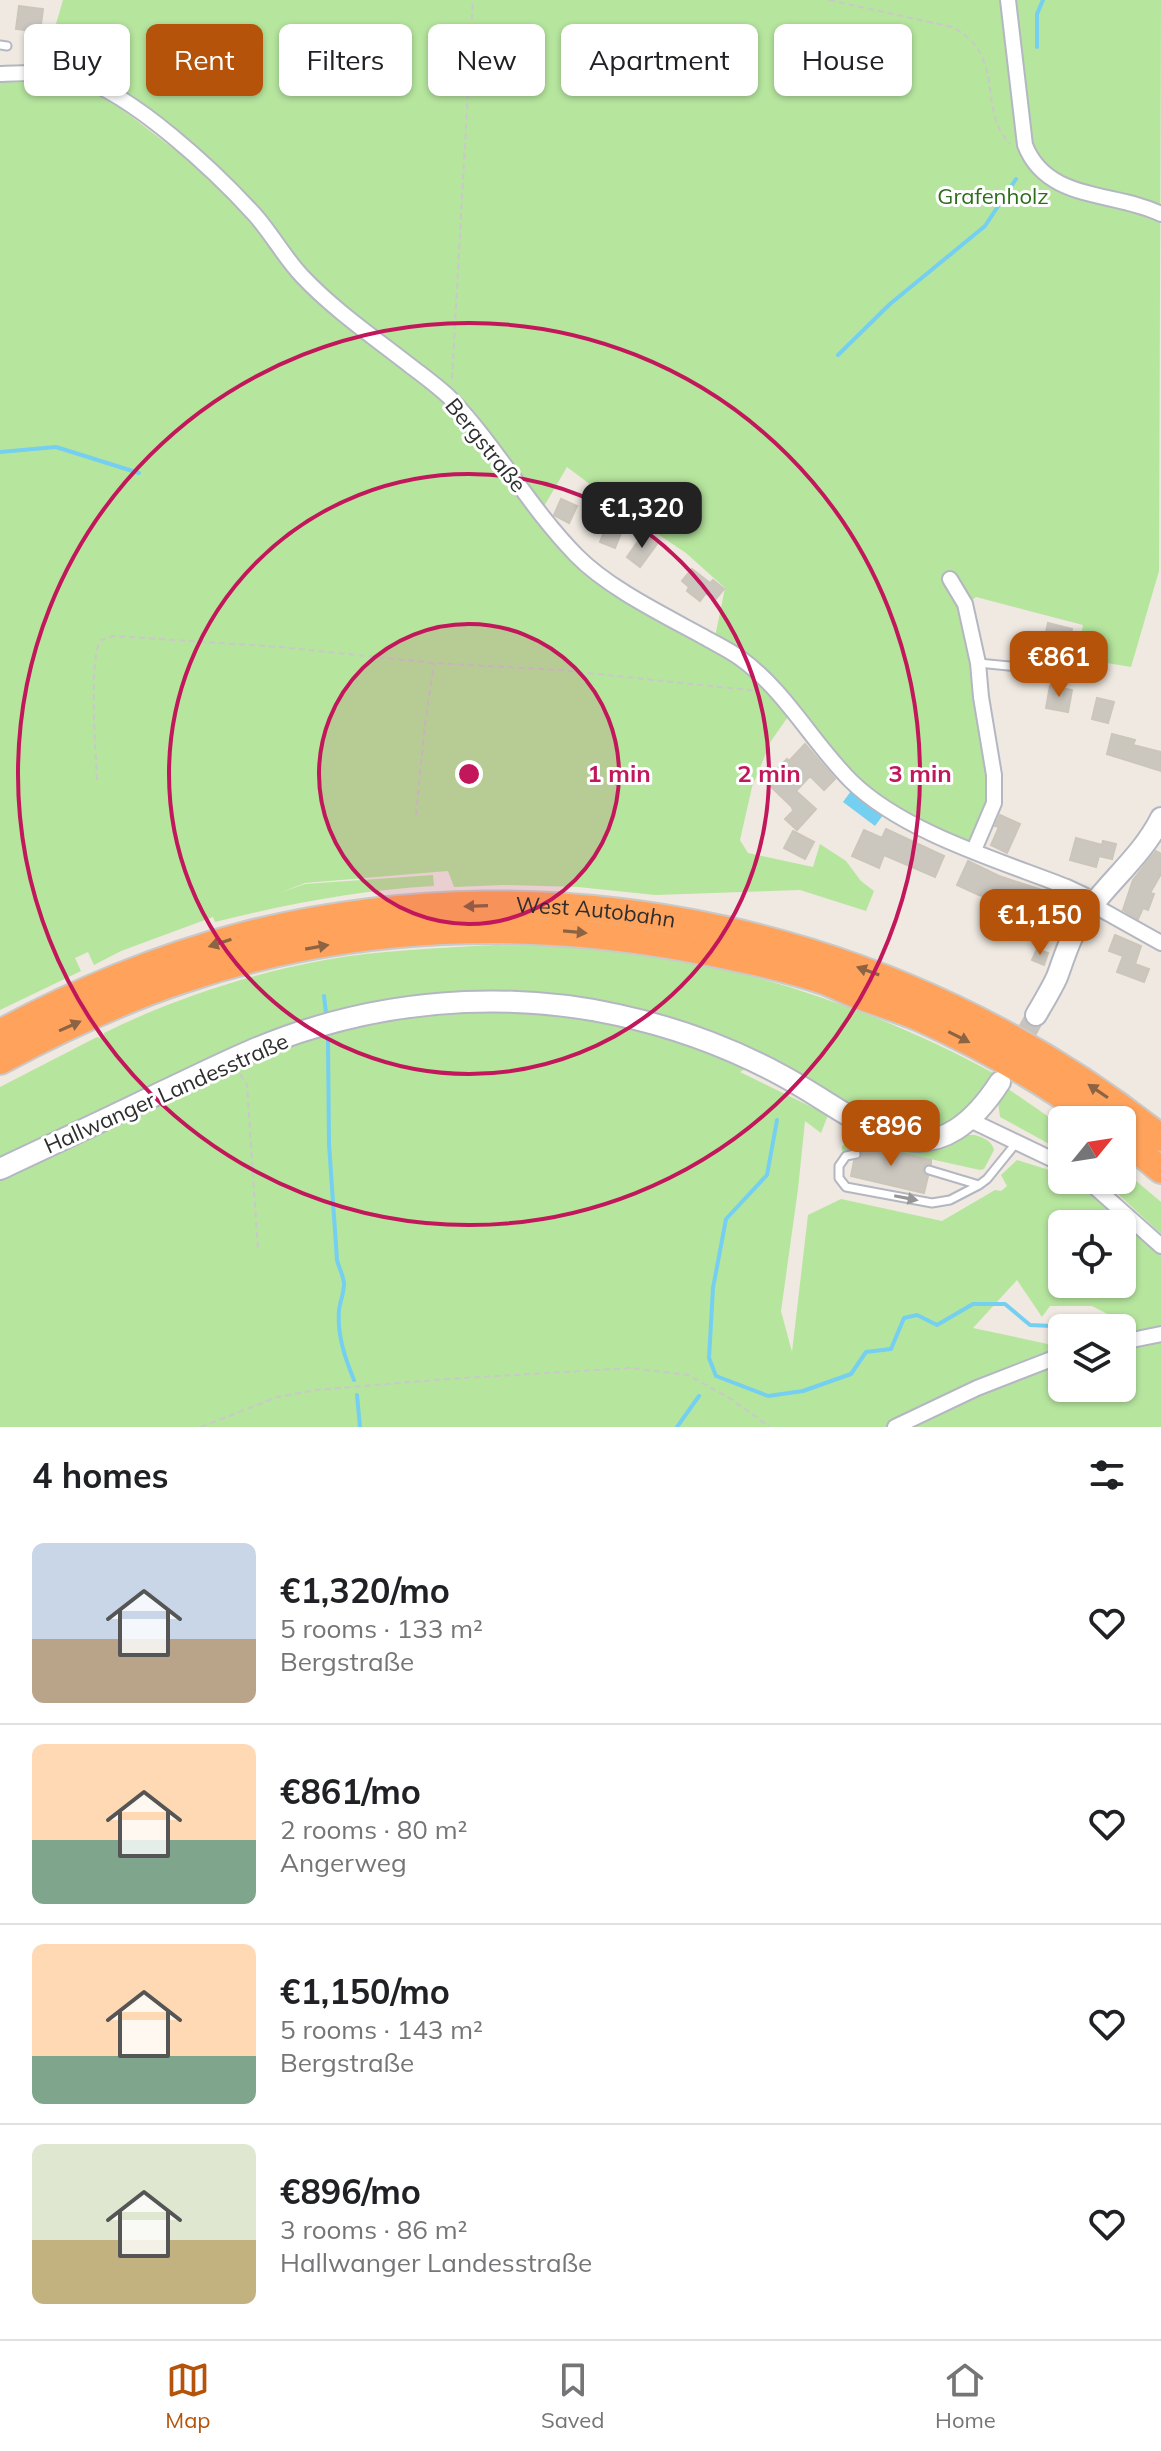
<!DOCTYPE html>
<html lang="en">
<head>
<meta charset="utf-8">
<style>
  :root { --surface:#fff; --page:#f6f6f6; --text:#202124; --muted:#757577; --line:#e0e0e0; --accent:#b45309 }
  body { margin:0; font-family:Mulish,sans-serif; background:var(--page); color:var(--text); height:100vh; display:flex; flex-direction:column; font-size:30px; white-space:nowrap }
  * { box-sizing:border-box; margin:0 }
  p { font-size:26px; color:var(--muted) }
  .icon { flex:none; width:44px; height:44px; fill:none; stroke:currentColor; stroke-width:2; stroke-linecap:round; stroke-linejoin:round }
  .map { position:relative; height:1427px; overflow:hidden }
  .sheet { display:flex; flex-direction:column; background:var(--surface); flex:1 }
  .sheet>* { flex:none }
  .guide { position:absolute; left:24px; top:24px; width:1114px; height:72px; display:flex; gap:16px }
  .needle { width:52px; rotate:60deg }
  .tools { position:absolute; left:1048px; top:1106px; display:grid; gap:16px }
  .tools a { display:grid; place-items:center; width:88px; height:88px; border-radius:12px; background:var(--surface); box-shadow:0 2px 6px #0004; font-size:40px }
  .price { position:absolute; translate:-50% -68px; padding:0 18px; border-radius:16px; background:var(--accent); color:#fff; font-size:26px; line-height:52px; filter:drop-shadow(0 2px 4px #0008) }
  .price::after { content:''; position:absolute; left:50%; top:48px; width:24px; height:18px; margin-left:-12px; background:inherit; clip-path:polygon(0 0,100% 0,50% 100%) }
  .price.selected { background:#222; color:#fff }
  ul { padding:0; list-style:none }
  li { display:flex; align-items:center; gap:24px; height:200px; padding:0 32px }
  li+li { border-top:2px solid var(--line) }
  li span { display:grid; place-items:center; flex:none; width:224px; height:160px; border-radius:12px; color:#555 }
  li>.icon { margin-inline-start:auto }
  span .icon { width:96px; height:96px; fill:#fffc; stroke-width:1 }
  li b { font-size:34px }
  h2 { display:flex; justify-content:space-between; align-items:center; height:96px; padding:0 32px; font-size:34px }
  .chip { padding:0 28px; border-radius:12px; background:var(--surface); box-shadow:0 2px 6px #0004; font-size:28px; line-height:72px }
  .chip.selected { background:var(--accent); color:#fff }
  .tabs { display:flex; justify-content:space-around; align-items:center; height:112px; border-top:2px solid var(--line); background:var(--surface); font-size:22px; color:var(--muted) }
  .tabs a { display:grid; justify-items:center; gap:4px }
  .tabs .selected { color:var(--accent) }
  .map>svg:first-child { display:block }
  .green { fill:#b6e59e; fill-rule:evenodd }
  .water { fill:#75cff0 }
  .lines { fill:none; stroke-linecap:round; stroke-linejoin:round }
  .stream { stroke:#75cff0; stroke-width:4 }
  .building { fill:#cbc7bf; stroke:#cbc5ba; stroke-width:2 }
  .secondary-tunnel { stroke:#c8c4bd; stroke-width:20; stroke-dasharray:20 10; stroke-linecap:butt }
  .lane-casing { stroke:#b4b7c1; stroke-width:11 }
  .street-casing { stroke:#b4b7c1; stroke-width:18 }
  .secondary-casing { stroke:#b4b7c1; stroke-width:24 }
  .highway-casing { stroke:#c9c9c9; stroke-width:30 }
  .path { stroke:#c9c9c9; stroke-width:2; stroke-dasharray:6 4; stroke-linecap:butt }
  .lane { stroke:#fff; stroke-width:7 }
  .street { stroke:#fff; stroke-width:14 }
  .secondary { stroke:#fff; stroke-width:20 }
  .highway { stroke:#ffa35c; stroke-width:26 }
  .oneway { fill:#8c6343 }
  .oneway2 { fill:#969696 }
  .ring { fill:none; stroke:#c2185b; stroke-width:4 }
  .labels { text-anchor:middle; stroke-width:6; stroke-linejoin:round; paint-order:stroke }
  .park-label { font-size:22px; fill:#2c6e1b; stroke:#fff }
  .street-label { font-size:22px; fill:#2e2e2e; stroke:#fff }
  .centre { fill:#c2185b; stroke:#fff; stroke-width:4 }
  .ring-label { font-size:24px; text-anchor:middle; font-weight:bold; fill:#c2185b; stroke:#fff; stroke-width:6; stroke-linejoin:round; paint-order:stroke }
</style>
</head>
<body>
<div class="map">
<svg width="1161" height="1427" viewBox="0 0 1161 1427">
  <rect width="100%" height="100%" fill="#efe9e1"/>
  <path class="green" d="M63,0H1161L1159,571L1131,667L1077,658L1083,625L976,597L961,609L991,794L977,836L968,842L908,815L886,801L865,784L816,731L715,637L725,588L686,553L640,522L567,467L543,508L487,431L343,308L135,104L47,68L44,65Z
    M0,79H42L87,89L110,100L201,170L226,192L287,266L459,414L547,532L700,640L749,671L790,714L771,741L752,787L740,840L748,853L813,867L820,844L846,861L861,881L874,891L866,911L800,890L655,895L578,887L505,885L454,887L448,871L305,883L279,893L305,884L433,875L434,886C360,890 287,904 215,922L213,917L121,951L94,965L88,952L75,958L81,971L0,1010Z
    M496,945C541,946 586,946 630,952C757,968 885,1014 997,1075L982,1096L937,1131L897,1132L748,1067L740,1072L828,1115L821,1133L805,1121L798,1189L781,1311L792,1352L808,1215L841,1199L942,1221L995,1190L1001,1191L1007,1186L1001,1175L1017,1160L1062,1174V1180H1075L1161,1255V1427H0V1087L97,1037L103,1039L104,1033C173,999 249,974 325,960C381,950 439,948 496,945ZM1062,1224H1122V1284H1062ZM1017,1280L1042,1317L1050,1306H1092L1127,1324V1337L1122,1338V1388H1062V1347L973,1328Z
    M1004,1086L1062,1126V1151L1000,1117L998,1102Z
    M861,1134L975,1135C984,1138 992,1141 994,1150L984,1169L980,1170L858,1143L854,1149L842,1151V1146Z
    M1122,1169L1161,1202V1234L1103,1180H1122Z"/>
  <path class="water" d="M851,791L883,815L875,826L843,802Z"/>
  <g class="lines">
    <path class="stream" d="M1037,47V14L1043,0
      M838,355L890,304L985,226L1016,179
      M0,452L56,447L139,473
      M324,996L326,1013
      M328,1039L329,1144L337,1260C339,1268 344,1277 344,1284C344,1293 340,1302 339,1310C337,1335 345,1358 354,1380
      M777,1120L767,1175L726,1219L713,1288L709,1358L716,1376L768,1396L803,1391L851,1374L866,1352L891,1349L904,1318L917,1315L937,1325L973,1304H1005L1030,1325L1097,1328
      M357,1395L360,1427
      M677,1427L699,1396"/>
  </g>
  <path class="building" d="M19,6L43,9L40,32L16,29Z
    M561,499L577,506L569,523L554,515Z
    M609,519L624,525L615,548L600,542Z
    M643,534L657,544L640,567L627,557Z
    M692,569L710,583L713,580L724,589L715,600L706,593L700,601L687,591L689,587L682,581Z
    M1048,623L1072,629L1065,661L1041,655Z
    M1050,686L1072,690L1068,712L1046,708Z
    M1097,698L1114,702L1108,723L1092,719Z
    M1112,734L1135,740L1133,745L1161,752V771L1107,754Z
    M805,744L835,779L824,790L810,776L796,791L816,809L797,830L785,819L793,811L792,807L765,781L787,759L789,761Z
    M1000,815L1020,824L1007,853L991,845L999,827L995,826Z
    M886,829L944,856L935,877L884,855L879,868L852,856L864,830L882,838Z
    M793,831L814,842L805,859L784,848Z
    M1076,838L1102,845L1103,841L1116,844L1112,859L1099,856L1096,867L1070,860Z
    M1156,851L1161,854V874L1150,893L1154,894L1148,910L1143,908L1138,919L1123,910L1133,880Z
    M968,861L999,876L1060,896L1051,923L1035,918L1037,912L979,895L957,885Z
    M1115,935L1141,946L1135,964L1149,969L1144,982L1117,972L1123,956L1109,951Z
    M1037,949L1048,953L1044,965L1032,960Z
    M858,1143L931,1160V1164L925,1165L923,1169L924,1174L928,1176L924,1193L851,1176L854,1161L860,1159L862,1155L861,1150L857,1148Z"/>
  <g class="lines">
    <path class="secondary-tunnel" d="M1013,1057L1036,1015"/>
    <g class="lane-casing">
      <path id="lane" d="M0,45L7,46
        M978,663L1040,669
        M856,1154L846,1156L839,1166V1178L846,1187L932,1203L950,1200L979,1185L929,1170
        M979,1185L987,1179L1017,1142"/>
    </g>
    <g class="street-casing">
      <path id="street" d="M1008,0L1025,145C1047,202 1115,191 1161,214
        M0,74C23,73 53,71 76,77C133,94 215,171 255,215C272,234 284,257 302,276C333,309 372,336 408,364C422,375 438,386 451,399C497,447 529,507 576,555C608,588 664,615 704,637C716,644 729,650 740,658C785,690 812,742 851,781C903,832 998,860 1067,887L1084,895L1102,910L1161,943
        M950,579L965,604L978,663L981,697L994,775V803L974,850
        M970,1120L1062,1164
        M1087,1180L1161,1246
        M1122,1342L1161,1334
        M895,1427L977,1388L1062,1355"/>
    </g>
    <g class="secondary-casing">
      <path id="secondary" d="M1036,1015C1043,1003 1051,990 1057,977C1065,955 1071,934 1085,915C1109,881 1142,856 1161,818
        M0,1169C55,1143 109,1118 164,1091C213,1068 261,1043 313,1028C411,998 518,993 618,1015C674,1027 731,1048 781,1075C865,1120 927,1194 1000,1082"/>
    </g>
    <g class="highway-casing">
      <g id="highway">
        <path id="s1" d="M0,1033C74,993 160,957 242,936C560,855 905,933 1161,1138"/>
        <path d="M0,1061C58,1030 119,1001 182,980C351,922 533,917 707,952C746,960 786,968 824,981C835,985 846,991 857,995C878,1003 899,1009 920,1018C982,1046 1042,1080 1097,1120"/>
        <path d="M1122,1138L1161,1170"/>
      </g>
    </g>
    <path class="path" d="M829,0L952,27C1008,56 976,109 1010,144
      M452,379L473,0
      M97,780C96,754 88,657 101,640L113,636L280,647L434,663L559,670L758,691
      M416,815L425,724L434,664
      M240,1074L247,1085L258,1251
      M201,1427L277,1397L316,1390L447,1379L631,1368L688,1375L731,1399L770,1427"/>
    <use href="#lane" class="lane"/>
    <use href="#street" class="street"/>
    <use href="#secondary" class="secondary"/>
    <use href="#highway" class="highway"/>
  </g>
  <defs><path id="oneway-solid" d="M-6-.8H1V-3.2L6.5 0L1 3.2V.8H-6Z" transform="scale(2)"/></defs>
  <g class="oneway">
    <use href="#oneway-solid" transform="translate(476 906) rotate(178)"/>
    <use href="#oneway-solid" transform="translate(575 932) rotate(5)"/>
    <use href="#oneway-solid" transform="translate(220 943) rotate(162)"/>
    <use href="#oneway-solid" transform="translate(317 947) rotate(-10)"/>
    <use href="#oneway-solid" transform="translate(868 971) rotate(-160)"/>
    <use href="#oneway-solid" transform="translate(70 1026) rotate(-24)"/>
    <use href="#oneway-solid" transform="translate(959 1037) rotate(27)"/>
    <use href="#oneway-solid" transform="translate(1098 1091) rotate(-146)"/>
  </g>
  <use class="oneway2" href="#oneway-solid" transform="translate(906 1198) rotate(11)"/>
  <circle cx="469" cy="774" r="150" fill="#c2185b" fill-opacity=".12"/>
  <g class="ring">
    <circle cx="469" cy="774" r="150"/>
    <circle cx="469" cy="774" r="300"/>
    <circle cx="469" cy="774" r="451"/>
  </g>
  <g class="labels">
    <g class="park-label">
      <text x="993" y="204">Grafenholz</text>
    </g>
    <g class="street-label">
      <text transform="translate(486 445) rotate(51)" y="8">Bergstraße</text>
      <text dy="8" stroke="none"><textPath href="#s1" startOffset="618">West Autobahn</textPath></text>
      <text transform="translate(166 1093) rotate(-24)" y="8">Hallwanger Landesstraße</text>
    </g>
  </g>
  <circle cx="469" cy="774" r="12" class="centre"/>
  <g class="ring-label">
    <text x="619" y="782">1 min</text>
    <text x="769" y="782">2 min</text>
    <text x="920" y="782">3 min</text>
  </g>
</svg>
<div class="tools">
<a><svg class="needle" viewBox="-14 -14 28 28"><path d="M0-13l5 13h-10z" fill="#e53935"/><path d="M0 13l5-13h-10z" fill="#757577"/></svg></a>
<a><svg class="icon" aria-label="locate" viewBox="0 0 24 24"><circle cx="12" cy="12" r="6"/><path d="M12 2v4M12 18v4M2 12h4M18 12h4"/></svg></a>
<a><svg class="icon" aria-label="layers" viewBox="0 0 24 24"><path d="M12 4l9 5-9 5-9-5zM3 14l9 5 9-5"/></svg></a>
</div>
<b class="price selected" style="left:642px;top:550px">€1,320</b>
<b class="price" style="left:1059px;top:699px">€861</b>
<b class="price" style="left:1040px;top:957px">€1,150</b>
<b class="price" style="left:891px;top:1168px">€896</b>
<div class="guide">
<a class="chip">Buy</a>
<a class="chip selected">Rent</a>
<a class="chip">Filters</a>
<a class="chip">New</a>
<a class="chip">Apartment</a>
<a class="chip">House</a>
</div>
</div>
<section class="sheet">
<h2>4 homes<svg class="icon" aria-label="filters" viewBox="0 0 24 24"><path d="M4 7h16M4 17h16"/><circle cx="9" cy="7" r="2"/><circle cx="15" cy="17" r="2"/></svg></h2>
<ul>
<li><span style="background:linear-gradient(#c9d6e8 60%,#b9a48a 0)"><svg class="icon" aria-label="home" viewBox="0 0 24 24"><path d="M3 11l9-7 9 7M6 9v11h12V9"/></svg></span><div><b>€1,320/mo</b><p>5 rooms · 133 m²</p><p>Bergstraße</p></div><svg class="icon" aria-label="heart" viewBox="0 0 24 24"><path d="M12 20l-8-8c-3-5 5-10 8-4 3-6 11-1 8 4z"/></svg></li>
<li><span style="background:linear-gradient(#ffd9b3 60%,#7fa58c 0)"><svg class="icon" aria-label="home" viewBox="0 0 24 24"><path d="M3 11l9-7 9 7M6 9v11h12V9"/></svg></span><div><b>€861/mo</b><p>2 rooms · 80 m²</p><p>Angerweg</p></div><svg class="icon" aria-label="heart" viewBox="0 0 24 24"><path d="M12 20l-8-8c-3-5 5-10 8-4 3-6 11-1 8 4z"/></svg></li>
<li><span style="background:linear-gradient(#ffd9b3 70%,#7fa58c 0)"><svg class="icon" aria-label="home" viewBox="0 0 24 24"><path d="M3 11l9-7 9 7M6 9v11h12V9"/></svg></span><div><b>€1,150/mo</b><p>5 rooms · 143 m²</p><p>Bergstraße</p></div><svg class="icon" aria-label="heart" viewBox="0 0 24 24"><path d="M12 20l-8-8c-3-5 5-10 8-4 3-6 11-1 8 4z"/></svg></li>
<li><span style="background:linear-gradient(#dfe7d0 60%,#c2b280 0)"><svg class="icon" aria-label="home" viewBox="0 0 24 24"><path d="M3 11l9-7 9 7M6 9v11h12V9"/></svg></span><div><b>€896/mo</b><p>3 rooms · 86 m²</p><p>Hallwanger Landesstraße</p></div><svg class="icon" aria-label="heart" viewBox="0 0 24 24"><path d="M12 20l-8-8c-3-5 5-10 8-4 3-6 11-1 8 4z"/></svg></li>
</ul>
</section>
<nav class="tabs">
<a class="selected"><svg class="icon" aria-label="map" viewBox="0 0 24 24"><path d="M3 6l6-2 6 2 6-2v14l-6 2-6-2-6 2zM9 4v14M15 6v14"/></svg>Map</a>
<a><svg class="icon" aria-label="saved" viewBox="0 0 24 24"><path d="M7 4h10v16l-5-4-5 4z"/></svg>Saved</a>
<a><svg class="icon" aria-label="home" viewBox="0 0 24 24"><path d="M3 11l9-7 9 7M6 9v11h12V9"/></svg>Home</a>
</nav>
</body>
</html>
